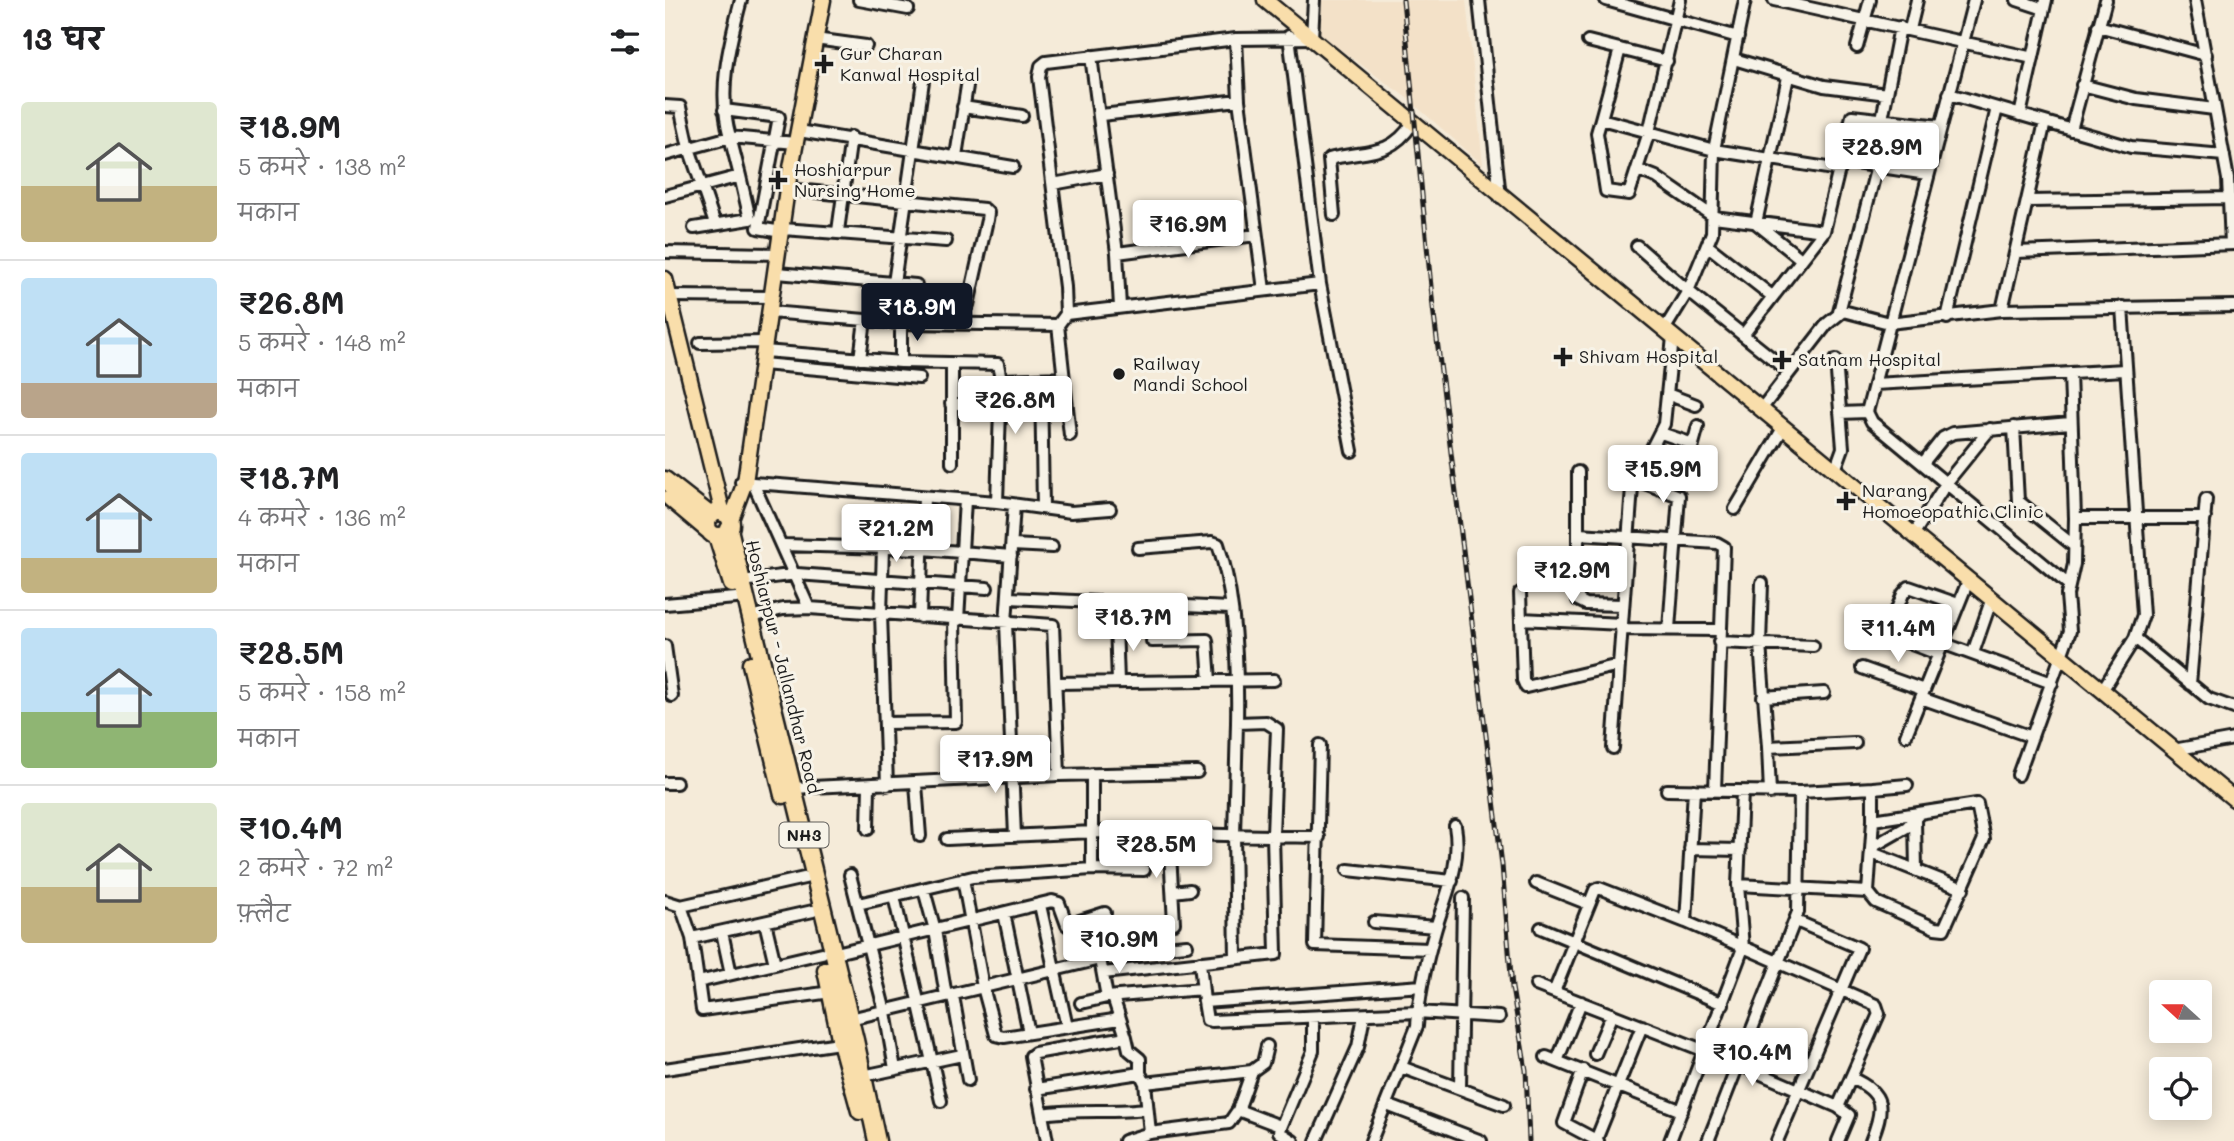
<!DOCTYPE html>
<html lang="hi">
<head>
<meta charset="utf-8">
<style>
  :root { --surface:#fff; --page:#f2f2f2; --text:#202124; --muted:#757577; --line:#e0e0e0; --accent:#111827 }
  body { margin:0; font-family:Mali,"Playpen Sans Deva",sans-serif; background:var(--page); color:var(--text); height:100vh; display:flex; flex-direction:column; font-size:26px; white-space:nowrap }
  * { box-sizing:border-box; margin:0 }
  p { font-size:23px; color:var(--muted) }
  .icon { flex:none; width:38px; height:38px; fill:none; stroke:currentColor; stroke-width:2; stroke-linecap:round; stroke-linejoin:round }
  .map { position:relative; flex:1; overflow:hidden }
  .panel { display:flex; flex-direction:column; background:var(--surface); width:665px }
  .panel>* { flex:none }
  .needle { width:46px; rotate:291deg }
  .controls { position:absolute; left:1484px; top:980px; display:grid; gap:14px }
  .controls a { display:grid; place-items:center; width:63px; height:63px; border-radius:7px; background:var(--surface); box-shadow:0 4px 18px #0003; font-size:35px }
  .price { position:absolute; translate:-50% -60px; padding:0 16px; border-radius:7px; background:#fff; color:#222; font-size:23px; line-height:46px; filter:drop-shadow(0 2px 4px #0008) }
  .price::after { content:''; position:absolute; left:50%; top:42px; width:21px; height:16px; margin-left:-10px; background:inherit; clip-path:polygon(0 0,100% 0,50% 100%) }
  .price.on { background:var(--accent); color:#fff }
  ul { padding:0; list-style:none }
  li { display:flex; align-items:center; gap:21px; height:175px; padding:0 21px }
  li+li { border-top:2px solid var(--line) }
  li span { display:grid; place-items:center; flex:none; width:196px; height:140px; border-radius:7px; color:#555 }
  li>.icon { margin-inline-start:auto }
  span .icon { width:84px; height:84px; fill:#fffc; stroke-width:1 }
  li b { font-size:30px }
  h2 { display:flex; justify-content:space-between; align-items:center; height:84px; padding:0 21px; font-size:30px }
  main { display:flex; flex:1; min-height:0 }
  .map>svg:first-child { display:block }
  .built { fill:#f3e1c8 }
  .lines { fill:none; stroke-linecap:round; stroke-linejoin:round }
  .minor-casing { stroke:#1c1c1c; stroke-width:16 }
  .major-casing { stroke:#1c1c1c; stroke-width:19 }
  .highway-casing { stroke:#1c1c1c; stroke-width:21 }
  .minor { stroke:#f7f3e8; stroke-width:10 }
  .major { stroke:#f9deab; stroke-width:14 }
  .highway { stroke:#f9deab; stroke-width:16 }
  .rail-casing { stroke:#1c1c1c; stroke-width:5 }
  .rail { stroke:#f7f3e8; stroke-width:2.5; stroke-dasharray:8; stroke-linecap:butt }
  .poi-dot { fill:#1c1c1c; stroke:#f7f3e8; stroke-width:2.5 }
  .labels { text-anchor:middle; stroke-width:6; stroke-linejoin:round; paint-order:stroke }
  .shield { fill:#f7f3e8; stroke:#5e5c59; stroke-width:2 }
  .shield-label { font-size:16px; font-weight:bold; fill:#1c1c1c }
  .poi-label { font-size:18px; fill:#1c1c1c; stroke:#f7f3e8; text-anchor:start }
  .street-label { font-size:18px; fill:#1c1c1c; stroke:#f7f3e8 }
</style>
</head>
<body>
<main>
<section class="panel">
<h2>13 घर<svg class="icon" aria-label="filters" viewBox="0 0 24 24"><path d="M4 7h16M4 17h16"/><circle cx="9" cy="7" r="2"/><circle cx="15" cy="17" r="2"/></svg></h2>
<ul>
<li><span style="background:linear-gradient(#dfe7d0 60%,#c2b280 0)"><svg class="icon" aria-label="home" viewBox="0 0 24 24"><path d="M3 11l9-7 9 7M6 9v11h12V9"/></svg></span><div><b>₹18.9M</b><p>5 कमरे · 138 m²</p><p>मकान</p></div></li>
<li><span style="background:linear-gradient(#bfe0f5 75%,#b9a48a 0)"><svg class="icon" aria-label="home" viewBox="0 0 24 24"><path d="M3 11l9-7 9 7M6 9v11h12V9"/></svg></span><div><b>₹26.8M</b><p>5 कमरे · 148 m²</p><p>मकान</p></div></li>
<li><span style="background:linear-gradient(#bfe0f5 75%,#c2b280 0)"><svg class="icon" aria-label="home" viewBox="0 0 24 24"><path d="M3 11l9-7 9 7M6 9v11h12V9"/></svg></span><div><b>₹18.7M</b><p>4 कमरे · 136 m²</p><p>मकान</p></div></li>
<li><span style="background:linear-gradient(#bfe0f5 60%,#8fb573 0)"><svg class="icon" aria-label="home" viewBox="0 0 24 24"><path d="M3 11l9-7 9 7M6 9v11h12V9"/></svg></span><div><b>₹28.5M</b><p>5 कमरे · 158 m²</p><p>मकान</p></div></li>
<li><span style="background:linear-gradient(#dfe7d0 60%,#c2b280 0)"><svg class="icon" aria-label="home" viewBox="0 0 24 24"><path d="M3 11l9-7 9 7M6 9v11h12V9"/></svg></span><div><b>₹10.4M</b><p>2 कमरे · 72 m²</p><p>फ़्लैट</p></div></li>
</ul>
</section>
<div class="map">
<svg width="1569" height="1141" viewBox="0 0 1569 1141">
  <rect width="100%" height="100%" fill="#f5ebd9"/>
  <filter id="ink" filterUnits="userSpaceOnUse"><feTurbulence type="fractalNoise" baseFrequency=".0143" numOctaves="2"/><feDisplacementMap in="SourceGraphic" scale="14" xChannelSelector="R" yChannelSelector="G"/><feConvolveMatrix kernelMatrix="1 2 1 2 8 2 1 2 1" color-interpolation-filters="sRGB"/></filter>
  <g filter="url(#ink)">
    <path class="built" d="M641,0H801L818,165L742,98L644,27Z"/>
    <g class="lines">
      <g class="minor-casing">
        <path id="minor" d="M76,0C64,45 52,92 65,137L131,143
          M194,0L243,9
          M814,0L835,197
          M941,0L1073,37
          M1015,0L984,132L1049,150L1175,170
          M1109,0L1368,58
          M1309,0L1202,412L1207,422L1404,585
          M1352,0L1379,9
          M1530,0L1563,179L1566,244
          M1433,26L1541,55
          M1245,29L1252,0
          M150,39L201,46
          M571,39L574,100L599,290
          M923,41L1002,61
          M1192,47L1205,0
          M426,56L452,253L455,307
          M1069,59L1159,86L1222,94
          M1123,77L1091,223L1136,259
          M1417,85L1471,99L1549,109
          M1284,94L1466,147L1559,155
          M0,106L15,107L24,148L50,224
          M298,107L357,116
          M59,110L114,117L93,228L117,232
          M436,115L574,100
          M1355,115L1381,0
          M936,119L984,132L964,194L941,191L932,133L936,119L955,49
          M1217,119L1235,27
          M1406,130L1441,0
          M134,131L348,167
          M0,155L65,137L75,176L0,196
          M291,156L302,86
          M1177,161L1262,174
          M973,170L991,177L1049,217L1159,231L1187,116L1275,126
          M388,184L442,174
          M122,189L319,209L323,213L322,220L303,305
          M1363,201L1565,198
          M669,215L664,159C699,150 725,158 747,124
          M29,228L85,219L75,176
          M118,229L281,241
          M173,231L186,137
          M972,246L1023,291L1123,371
          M1043,246L1107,296
          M0,252L114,254
          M1352,252L1569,244
          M452,253L591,235
          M112,273L251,285
          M229,283L258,81
          M655,284L687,451
          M5,296L107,297
          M1337,310L1380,122
          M105,312L236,323L393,325
          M1174,312L1212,166
          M401,314L655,284L624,36
          M1282,318L1332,108
          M999,330L1023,291L1047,233L1049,150L1080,0
          M1078,335L1159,231
          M35,343L100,342
          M99,351L236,362L333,364L336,380L332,502
          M195,359L200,320
          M236,362V323
          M97,364L254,378
          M376,379L378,508
          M336,380L398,378
          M1209,384L1460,370
          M1002,394L1031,405
          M286,404H336
          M1097,408L1162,324L1178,311L1224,323L1337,310L1569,306
          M1175,413L1202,412
          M1349,427L1353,501L1409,546
          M996,433L1028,444
          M405,435L393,325L401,314L400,287L374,77L376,66L381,62L571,39L647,38L649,0
          M287,463V365
          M1258,463L1278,438L1288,433L1405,423
          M1021,470L1033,426
          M1170,470L1178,448L1171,360
          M913,472V600L921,604L958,605
          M969,479L1014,496L1004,629
          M76,482L332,502L406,512L445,509
          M88,483L144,608
          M349,505L341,623L350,836
          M1070,509L1118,428
          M1410,518H1540
          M914,534L1052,543L1059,547L1050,790
          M1248,535L1282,482L1325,429
          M119,545L258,549L346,556
          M347,545L387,547
          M218,548L216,614L222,785
          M473,548L547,542L553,544C571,597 573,668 572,723
          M77,581L132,574L322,588
          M1097,583L1095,644L1103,747
          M855,593L858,680L861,687L954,665
          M344,598L565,608
          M0,604L71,598
          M86,617L118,609L144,608L388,625L394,775
          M255,617L259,497
          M856,619L957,624
          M293,620L300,500
          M451,624L453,682
          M956,629L1054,630
          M1210,630L1273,654
          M1222,634L1238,594L1244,587L1293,604
          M1470,638L1544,699L1569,708
          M487,641L542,640L545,681
          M1054,642L1148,646
          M1277,643L1387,683
          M0,646L7,696
          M1308,653L1326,601
          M1197,668L1259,690
          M391,683L609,680
          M1525,684L1541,499
          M1438,689L1470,638L1478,615L1457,307
          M1098,697L1159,693
          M1256,698L1367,737
          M220,723L291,722L289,620
          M1241,735L1303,581
          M655,745L650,945L765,949
          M948,748L967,487L999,424L1008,337
          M1508,750L1569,739
          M1353,775L1405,631L1402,595L1409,564L1410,518L1405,373
          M0,783H11
          M251,784L255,836
          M127,788L394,775L532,772
          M1208,788L1242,785
          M1002,790L1135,792L1133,912L1043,1141
          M1135,792L1208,788V820
          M1105,793L1103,747L1190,743
          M1250,820L1251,870
          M203,829L204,786
          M504,835L509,923
          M282,839L428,832L654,837
          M1207,847L1242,827L1255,813
          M1025,849L1075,850
          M1207,853L1298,889
          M427,869V774
          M683,870L787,881
          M185,875L220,1012L230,1069
          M298,879L318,987L331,1035L339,1037L455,1019
          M871,883L924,904
          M1073,885L1203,892L1208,820L1312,804L1319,839L1279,929L1270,928L1211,902L1203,892
          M259,890L270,930L281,996
          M508,892L525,890
          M229,896L276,1101
          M0,901L16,906L27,938L148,911
          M193,904L308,877L427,869L479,870
          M375,905L402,1027
          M16,906L148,876
          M339,913L364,1033
          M100,922L110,964
          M709,922L771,927
          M1021,922L1029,790
          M876,928L1058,1004
          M57,932L66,974
          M27,938L37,1010L166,992
          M167,954L387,901L394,903L402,925L440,913
          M535,962L539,1002L757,986
          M438,973L611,954L608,835L612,729L601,722L572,723L569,835L571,958
          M33,982L157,953
          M871,985L1071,1063L1173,1107L1214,1014L1211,1005L1021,922L934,888L930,890L889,992
          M288,996L303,1080
          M442,997L435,959L437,952L522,945
          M539,1002L542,1020L547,1021L752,1012L834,1017
          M416,1003L442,997L537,989
          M185,1019L435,959
          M461,1037L464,1050L475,1059V1073
          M930,1054L947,1014
          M881,1057L1017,1111
          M892,1061L916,1002
          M736,1067L839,1105
          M0,1069L181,1042
          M918,1070L899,1123L933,1141
          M198,1076L297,1055
          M1186,1078C1221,1093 1219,1109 1206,1141
          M480,1083L587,1071
          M371,1089L475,1073L480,1083L485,1133
          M795,1089L798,898
          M722,1105L816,1141
          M573,1110L615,1126
          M377,1114C412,1109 447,1113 482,1109
          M931,1140L977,1026
          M382,1141L366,1056L370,1053L461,1037L448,997
          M459,1141L485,1133L564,1123L573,1110L587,1071L598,1063L602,1046
          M628,1141L614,1132L648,1051V1018
          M651,1141L693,1047L699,1016
          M706,1141L752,1026C754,994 761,962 770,931C780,896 797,864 790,826
          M1005,1141L1078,948L1073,885L1077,792
          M1112,1141L1194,948L1131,921
          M1173,1141L1184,1115L1173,1107"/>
      </g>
      <g class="major-casing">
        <path id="major" d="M600,0L1569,799
          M0,279L58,514
          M65,522L80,482L122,189L158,0"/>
      </g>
      <g class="highway-casing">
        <path id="highway" d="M0,480L46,516
          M5,498L43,530
          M42 524a12 12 0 1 1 24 0a12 12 0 1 1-24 0Z
          M64,529L190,1040L212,1141
          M52,536L67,584
          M86,664L118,795
          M161,970L176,1042L195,1111"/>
      </g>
      <use href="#minor" class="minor"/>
      <use href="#major" class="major"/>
      <use href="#highway" class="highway"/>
      <g class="rail-casing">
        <path id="rail" d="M738,0L768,307L837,865L847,988L861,1070L864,1141"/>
      </g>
      <use href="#rail" class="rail"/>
    </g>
  </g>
  <g class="poi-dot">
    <path d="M155.5 53.5h7v7h7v7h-7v7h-7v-7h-7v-7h7z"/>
    <path d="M109.5 169.5h7v7h7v7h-7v7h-7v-7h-7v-7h7z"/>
    <path d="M894.5 346.5h7v7h7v7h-7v7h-7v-7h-7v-7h7z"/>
    <path d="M1113.5 349.5h7v7h7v7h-7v7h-7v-7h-7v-7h7z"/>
    <circle cx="454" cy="374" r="7"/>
    <path d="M1177.5 490.5h7v7h7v7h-7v7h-7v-7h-7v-7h7z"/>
  </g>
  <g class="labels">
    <rect class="shield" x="114.5" y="822.5" width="49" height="25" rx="5"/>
    <g class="shield-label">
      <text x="139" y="841">NH3</text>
    </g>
    <g class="poi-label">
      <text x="175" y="60">Gur Charan<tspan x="175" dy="21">Kanwal Hospital</tspan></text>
      <text x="129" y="176">Hoshiarpur<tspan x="129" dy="21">Nursing Home</tspan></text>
      <text x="914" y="363">Shivam Hospital</text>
      <text x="1133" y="366">Satnam Hospital</text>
      <text x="468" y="370">Railway<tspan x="468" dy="21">Mandi School</tspan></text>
      <text x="1197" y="497">Narang<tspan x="1197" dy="21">Homoeopathic Clinic</tspan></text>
    </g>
    <g class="street-label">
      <text transform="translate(118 667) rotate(76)" y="6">Hoshiarpur - Jallandhar Road</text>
    </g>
  </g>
</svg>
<div class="controls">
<a><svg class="needle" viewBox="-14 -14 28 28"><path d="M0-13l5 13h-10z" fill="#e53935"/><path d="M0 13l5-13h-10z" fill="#757577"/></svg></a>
<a><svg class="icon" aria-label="locate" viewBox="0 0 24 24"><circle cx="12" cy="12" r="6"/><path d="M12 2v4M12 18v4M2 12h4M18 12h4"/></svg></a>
</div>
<b class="price" style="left:1217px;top:183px">₹28.9M</b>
<b class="price" style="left:523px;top:260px">₹16.9M</b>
<b class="price on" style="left:252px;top:343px">₹18.9M</b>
<b class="price" style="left:350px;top:436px">₹26.8M</b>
<b class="price" style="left:998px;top:505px">₹15.9M</b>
<b class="price" style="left:231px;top:564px">₹21.2M</b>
<b class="price" style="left:907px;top:606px">₹12.9M</b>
<b class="price" style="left:468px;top:653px">₹18.7M</b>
<b class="price" style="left:1233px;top:664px">₹11.4M</b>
<b class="price" style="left:330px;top:795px">₹17.9M</b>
<b class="price" style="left:491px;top:880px">₹28.5M</b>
<b class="price" style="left:454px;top:975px">₹10.9M</b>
<b class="price" style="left:1087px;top:1088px">₹10.4M</b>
</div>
</main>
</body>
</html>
